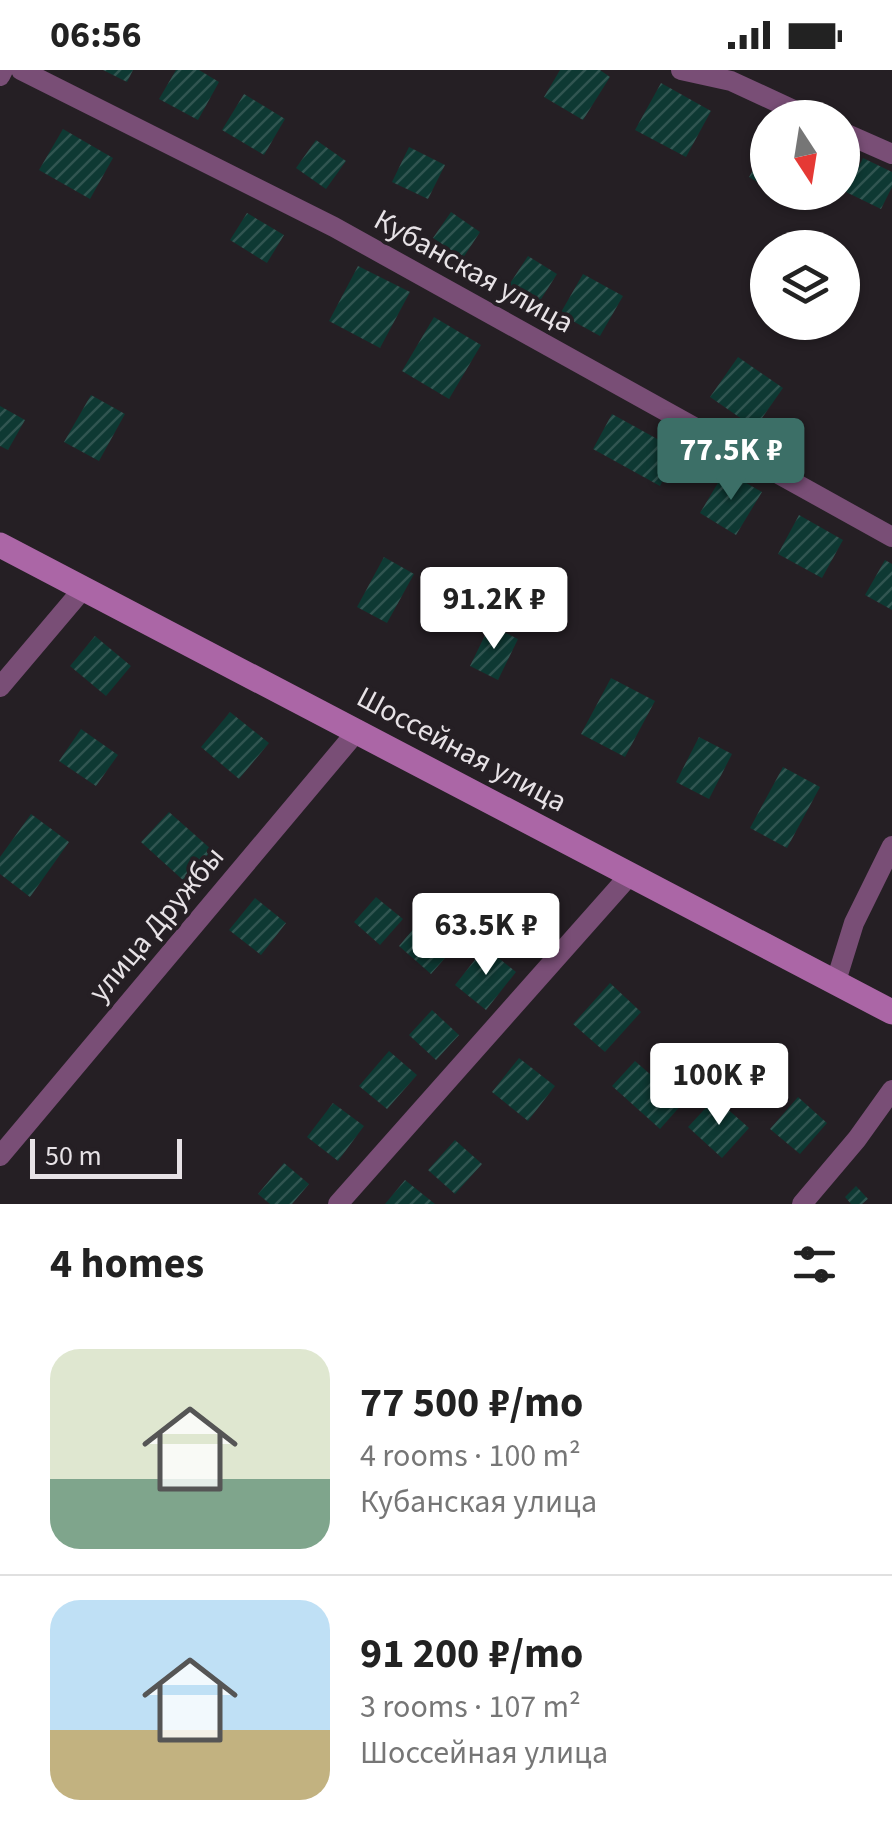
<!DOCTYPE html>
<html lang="en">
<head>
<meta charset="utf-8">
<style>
  :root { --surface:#fff; --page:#f2f2f2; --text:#222; --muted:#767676; --line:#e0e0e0; --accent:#3c6f67 }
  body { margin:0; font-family:"Source Sans 3",sans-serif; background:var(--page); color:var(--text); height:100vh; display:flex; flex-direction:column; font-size:38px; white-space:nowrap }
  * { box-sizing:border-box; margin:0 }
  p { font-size:32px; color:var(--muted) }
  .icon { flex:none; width:55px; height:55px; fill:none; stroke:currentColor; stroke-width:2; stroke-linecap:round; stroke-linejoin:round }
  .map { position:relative; height:1134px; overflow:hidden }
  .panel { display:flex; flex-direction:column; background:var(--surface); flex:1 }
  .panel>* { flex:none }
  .needle { width:65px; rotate:168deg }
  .buttons { position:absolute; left:750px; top:30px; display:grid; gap:20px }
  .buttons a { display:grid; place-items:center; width:110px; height:110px; border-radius:50%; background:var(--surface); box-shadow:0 2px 8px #0004; font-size:50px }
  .scale { position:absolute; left:30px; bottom:25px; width:152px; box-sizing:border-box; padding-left:10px; border:5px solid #e7e2e6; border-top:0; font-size:28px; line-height:35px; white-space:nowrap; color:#e7e2e6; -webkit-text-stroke:8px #251f24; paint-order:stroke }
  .price { position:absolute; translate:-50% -85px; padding:0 22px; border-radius:10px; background:#fff; color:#222; font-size:32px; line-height:65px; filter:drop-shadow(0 2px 5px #0008) }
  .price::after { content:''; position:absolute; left:50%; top:60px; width:30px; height:22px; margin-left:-15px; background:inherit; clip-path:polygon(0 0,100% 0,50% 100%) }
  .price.active { background:var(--accent); color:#fff }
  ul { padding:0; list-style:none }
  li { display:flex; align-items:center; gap:30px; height:250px; padding:0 50px }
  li+li { border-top:2px solid var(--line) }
  li span { display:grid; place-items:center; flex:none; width:280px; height:200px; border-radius:30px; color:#555 }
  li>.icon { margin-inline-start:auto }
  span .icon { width:120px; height:120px; fill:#fffc; stroke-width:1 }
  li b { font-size:42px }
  h2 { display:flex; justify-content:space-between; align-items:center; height:120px; padding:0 50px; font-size:42px }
  .status { display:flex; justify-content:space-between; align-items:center; height:70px; padding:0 50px; background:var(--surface); direction:ltr }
  .status svg { height:28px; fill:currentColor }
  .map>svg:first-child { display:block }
  .building { fill:url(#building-hatch) }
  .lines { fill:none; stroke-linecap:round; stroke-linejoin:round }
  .street { stroke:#794e76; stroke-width:20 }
  .secondary { stroke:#ab66a6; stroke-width:25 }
  .labels { text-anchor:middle; stroke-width:8; stroke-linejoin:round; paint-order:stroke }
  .street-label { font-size:30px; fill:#e7e2e6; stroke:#251f24 }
</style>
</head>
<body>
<div class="status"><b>06:56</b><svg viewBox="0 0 49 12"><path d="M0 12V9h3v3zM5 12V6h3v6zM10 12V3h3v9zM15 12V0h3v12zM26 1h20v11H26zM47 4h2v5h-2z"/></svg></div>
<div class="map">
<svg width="892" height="1134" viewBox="0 0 892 1134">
  <defs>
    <pattern id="building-hatch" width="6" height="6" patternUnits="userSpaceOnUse" patternTransform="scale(2.5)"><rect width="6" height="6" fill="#0e3933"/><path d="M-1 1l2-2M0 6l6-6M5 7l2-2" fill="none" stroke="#315551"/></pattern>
  </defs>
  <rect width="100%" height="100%" fill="#251f24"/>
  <path class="building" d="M103,0H133L127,12Z
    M176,0H199L219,12L198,50L159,29Z
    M560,0H600L610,7L583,50L544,27Z
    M661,13L711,41L686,87L635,60Z
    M244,24L285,49L264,85L222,60Z
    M63,59L113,88L90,129L39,100Z
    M316,70L346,91L326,119L296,98Z
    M768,75V118L749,107Z
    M409,77L445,95L428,129L392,112Z
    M863,88L892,102V117L881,139L846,122Z
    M451,142L480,162L463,188L433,168Z
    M247,143L284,165L267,193L230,170Z
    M528,186L557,204L536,237L507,218Z
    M358,196L410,222L380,278L329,251Z
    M583,204L623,226L600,266L560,244Z
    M434,247L481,275L449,329L402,301Z
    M738,287L783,318L755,358L710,327Z
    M91,325L125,344L99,391L64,372Z
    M0,336L25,350L8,380L0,376Z
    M612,344L679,381L660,416L593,379Z
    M725,401L762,422L736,465L700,443Z
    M799,445L843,470L822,508L778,484Z
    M384,487L414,504L387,553L357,537Z
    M885,490L892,494V540L865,525Z
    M490,555L518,569L498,610L470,596Z
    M95,566L131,596L106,626L70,596Z
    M611,608L655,631L625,687L581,664Z
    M230,642L269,673L239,709L201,677Z
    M81,659L118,685L96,716L59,691Z
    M699,667L732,684L709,729L676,712Z
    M783,697L820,717L787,778L750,758Z
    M169,742L212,780L184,811L141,772Z
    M31,744L69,772L30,827L0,804V787Z
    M376,827L403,849L380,875L354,852Z
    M255,828L286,853L261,885L229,860Z
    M425,845L458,873L431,904L399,876Z
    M485,877L516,902L486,940L455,915Z
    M610,913L641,942L605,982L573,954Z
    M432,940L459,965L436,990L409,965Z
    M389,981L417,1005L387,1039L359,1016Z
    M519,988L555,1016L528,1051L492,1022Z
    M635,991L683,1033L660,1059L612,1016Z
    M798,1027L827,1053L800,1084L770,1059Z
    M715,1028L749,1058L722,1088L688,1057Z
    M333,1033L364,1056L338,1091L307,1067Z
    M455,1070L482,1094L455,1124L428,1100Z
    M284,1093L309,1114L292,1134H270L258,1124Z
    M405,1110L435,1134H385Z
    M856,1116L868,1129L862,1134H851L845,1127Z"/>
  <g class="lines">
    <path class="street" d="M21,0L334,157L892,467
      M681,0L731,11L811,48
      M0,6L3,0
      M842,62L892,84
      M0,617L83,519
      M836,911L854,853L892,776
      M0,1086L358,660
      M338,1134L629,806
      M802,1134L857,1069L892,1020"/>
    <path class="secondary" d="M0,475L892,942"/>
  </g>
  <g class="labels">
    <g class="street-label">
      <text transform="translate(474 201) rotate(29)" y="10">Кубанская улица</text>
      <text transform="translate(462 679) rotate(28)" y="10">Шоссейная улица</text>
      <text transform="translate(156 854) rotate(-50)" y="10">улица Дружбы</text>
    </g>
  </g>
</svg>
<div class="buttons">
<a><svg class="needle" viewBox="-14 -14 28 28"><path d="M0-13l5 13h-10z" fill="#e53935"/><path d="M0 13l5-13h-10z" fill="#767676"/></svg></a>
<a><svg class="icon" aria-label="layers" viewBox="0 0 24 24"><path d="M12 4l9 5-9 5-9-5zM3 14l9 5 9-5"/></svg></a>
</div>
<div class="scale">50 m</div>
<b class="price active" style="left:731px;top:433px">77.5K ₽</b>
<b class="price" style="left:494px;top:582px">91.2K ₽</b>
<b class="price" style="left:486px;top:908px">63.5K ₽</b>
<b class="price" style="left:719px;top:1058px">100K ₽</b>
</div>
<section class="panel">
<h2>4 homes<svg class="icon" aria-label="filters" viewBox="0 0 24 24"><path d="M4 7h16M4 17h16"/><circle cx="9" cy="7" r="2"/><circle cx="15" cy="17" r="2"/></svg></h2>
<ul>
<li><span style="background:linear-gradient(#dfe7d0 65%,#7fa58c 0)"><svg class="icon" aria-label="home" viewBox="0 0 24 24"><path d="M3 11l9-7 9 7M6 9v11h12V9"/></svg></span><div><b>77 500 ₽/mo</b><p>4 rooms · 100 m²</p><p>Кубанская улица</p></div></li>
<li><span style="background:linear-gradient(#bfe0f5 65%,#c2b280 0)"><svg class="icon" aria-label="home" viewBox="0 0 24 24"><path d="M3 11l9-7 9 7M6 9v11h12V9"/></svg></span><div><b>91 200 ₽/mo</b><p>3 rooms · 107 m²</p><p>Шоссейная улица</p></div></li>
</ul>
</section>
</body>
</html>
